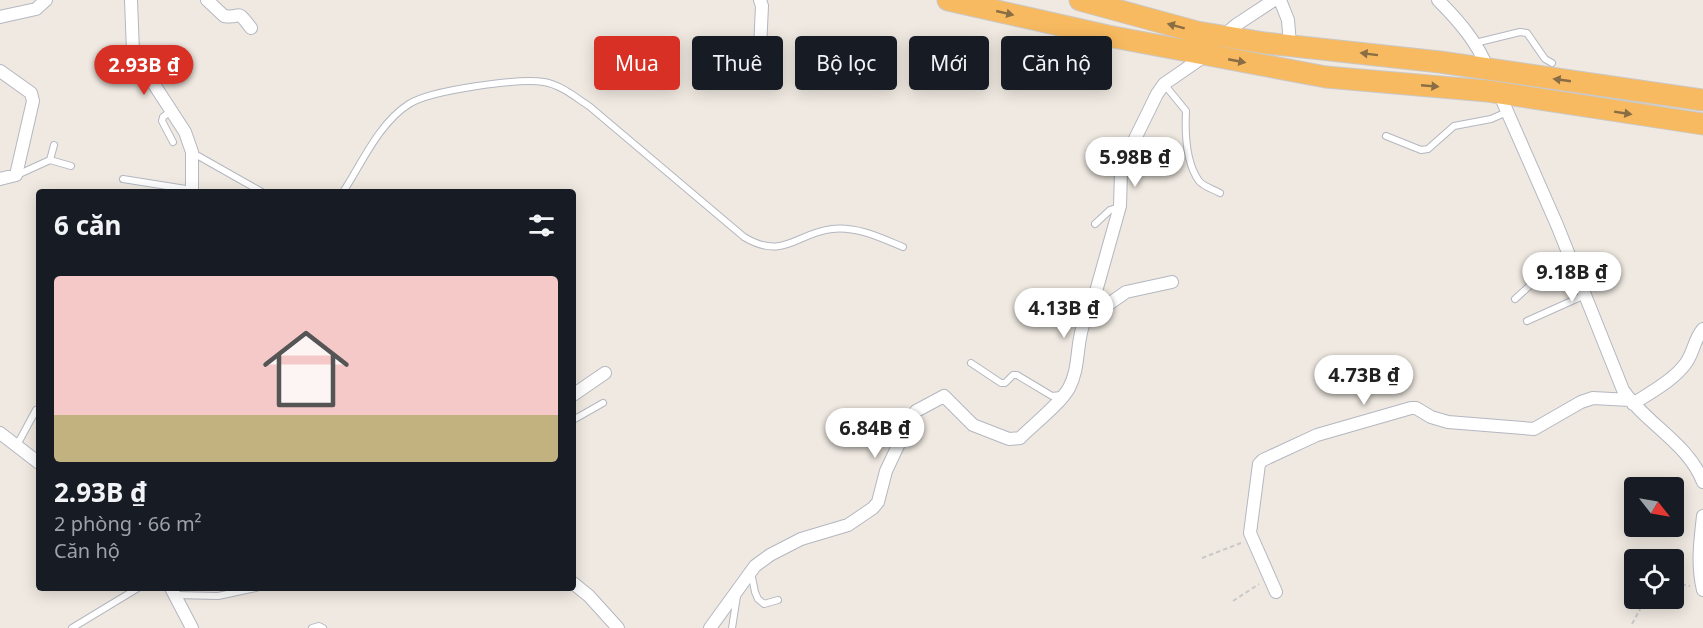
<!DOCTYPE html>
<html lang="vi">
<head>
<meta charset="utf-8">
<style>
  :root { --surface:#171b24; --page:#20242c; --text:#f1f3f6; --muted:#9ea1a6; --line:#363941; --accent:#d93025 }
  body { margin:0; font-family:"Noto Sans",sans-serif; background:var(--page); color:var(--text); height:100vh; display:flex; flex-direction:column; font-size:22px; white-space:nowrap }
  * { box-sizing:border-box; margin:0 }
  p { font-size:20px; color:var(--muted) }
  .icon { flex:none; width:33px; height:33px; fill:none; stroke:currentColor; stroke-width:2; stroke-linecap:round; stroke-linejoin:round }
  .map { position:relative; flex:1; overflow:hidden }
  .drawer { position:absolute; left:36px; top:189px; width:540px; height:402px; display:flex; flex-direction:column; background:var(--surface); border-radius:6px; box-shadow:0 3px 15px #0003 }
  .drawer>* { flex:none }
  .banner { position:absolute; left:594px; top:36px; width:570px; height:54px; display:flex; gap:12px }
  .needle { width:39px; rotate:121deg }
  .tools { position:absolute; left:1624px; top:477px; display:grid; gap:12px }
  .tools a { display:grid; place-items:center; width:60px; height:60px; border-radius:6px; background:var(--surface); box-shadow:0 3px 15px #0003; font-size:30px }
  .price { position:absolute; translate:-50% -51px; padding:0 14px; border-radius:21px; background:#fff; color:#222; font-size:20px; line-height:39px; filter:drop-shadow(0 2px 3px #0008) }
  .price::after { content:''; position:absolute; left:50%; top:36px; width:18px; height:14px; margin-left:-9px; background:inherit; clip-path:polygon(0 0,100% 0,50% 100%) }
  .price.current { background:var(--accent); color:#fff }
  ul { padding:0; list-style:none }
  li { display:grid; align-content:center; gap:12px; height:318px; padding:0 18px }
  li+li { border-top:2px solid var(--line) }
  li span { display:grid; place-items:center; height:186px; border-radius:6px; color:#555 }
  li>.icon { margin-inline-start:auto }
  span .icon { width:108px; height:108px; fill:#fffc; stroke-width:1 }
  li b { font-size:26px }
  h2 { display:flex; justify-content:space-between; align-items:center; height:72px; padding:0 18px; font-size:26px }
  .pill { padding:0 21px; border-radius:6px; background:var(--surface); box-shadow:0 3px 15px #0003; font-size:21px; line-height:54px }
  .pill.current { background:var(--accent); color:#fff }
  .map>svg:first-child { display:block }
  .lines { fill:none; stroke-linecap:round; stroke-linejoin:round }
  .service-casing { stroke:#b4b7c1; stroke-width:8 }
  .minor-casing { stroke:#b4b7c1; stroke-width:14 }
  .trunk-casing { stroke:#c9c9c9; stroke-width:23 }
  .path { stroke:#c9c9c9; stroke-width:2; stroke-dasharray:4.5 3; stroke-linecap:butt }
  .service { stroke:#fff; stroke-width:6 }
  .minor { stroke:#fff; stroke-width:12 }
  .trunk { stroke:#f8ba60; stroke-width:21 }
  .oneway { fill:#896d44 }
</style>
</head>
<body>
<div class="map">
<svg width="1703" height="628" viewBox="0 0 1703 628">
  <rect width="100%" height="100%" fill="#efe9e1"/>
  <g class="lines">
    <g class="service-casing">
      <path id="service" d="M1475,43L1520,32L1527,33L1545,59L1552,63
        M1164,84L1186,111C1185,131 1186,163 1199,181C1204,187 1213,189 1220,193
        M171,111L163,117L162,121L173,142
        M1386,136L1421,150L1428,149L1454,126L1491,119L1507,112
        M193,153L262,192
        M50,160L54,145
        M17,175L50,160L71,166
        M123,179L192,190
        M343,192C362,163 379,123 409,104C431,90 519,78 544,82C561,85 575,97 589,106L744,237C784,261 796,233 832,229C857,226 881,238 903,247
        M1095,224L1110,210L1119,207
        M1515,299L1567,252
        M1527,321L1585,295
        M971,363L1001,383H1005L1013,375H1017L1052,396L1061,395
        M573,420L603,403
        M17,445L36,410
        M751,572L755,592L758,599L764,604L778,600
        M175,595L218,596L256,588
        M72,628L138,588
        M312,628L319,626L323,628
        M732,628L737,596"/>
    </g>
    <g class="minor-casing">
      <path id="minor" d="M131,0L133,52L185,132L192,152V192
        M207,0L224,16C243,19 235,7 251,28
        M1280,0L1288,20L1290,44
        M1438,0C1459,21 1477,42 1488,69
        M0,17L36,9L46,0
        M1223,36L1236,25L1274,0
        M0,71L31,93L33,101L16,175L0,179
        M730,73L751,74L759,69L762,6L760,0
        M1499,93L1557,225L1623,390C1646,424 1688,443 1703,482
        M1172,282L1126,292L1103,308L1093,302L1120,206L1121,172L1127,155L1157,94L1164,84L1206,55
        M573,395L605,373
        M1633,404C1651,392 1674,380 1686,363C1694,352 1694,339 1703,329
        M0,433L39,463
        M1703,516C1700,542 1697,565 1703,590
        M573,583L589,596L618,628
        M171,588L192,628
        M1276,592L1250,533L1259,464L1263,460L1317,435L1411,408H1416L1431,417L1448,422L1534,429L1581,402L1593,398L1630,400
        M710,628L755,566L770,555L801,539L848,525L873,508L878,502L886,471L912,416L916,411L944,396L973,425L1009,439L1020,438C1034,424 1060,404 1069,388C1083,362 1072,334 1094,304"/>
    </g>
    <g class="trunk-casing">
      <path id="trunk" d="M948,0L1108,36L1326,77L1487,91L1703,124
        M1080,0L1197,32L1265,43L1440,62L1703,100"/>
    </g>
    <path class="path" d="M1202,558L1241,543
      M1674,583L1690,586
      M1233,601L1259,584
      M1632,624L1646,598"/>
    <use href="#service" class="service"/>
    <use href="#minor" class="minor"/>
    <use href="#trunk" class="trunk"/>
  </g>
  <defs><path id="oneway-solid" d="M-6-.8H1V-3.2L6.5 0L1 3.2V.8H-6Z" transform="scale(1.5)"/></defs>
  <g class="oneway">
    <use href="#oneway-solid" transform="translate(1005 13) rotate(13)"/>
    <use href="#oneway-solid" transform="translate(1176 26) rotate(-165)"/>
    <use href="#oneway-solid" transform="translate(1369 54) rotate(-173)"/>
    <use href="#oneway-solid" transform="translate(1237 61) rotate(11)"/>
    <use href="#oneway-solid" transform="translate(1562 80) rotate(-172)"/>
    <use href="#oneway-solid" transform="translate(1430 86) rotate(5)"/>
    <use href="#oneway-solid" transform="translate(1623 113) rotate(9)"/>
  </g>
</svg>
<div class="tools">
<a><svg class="needle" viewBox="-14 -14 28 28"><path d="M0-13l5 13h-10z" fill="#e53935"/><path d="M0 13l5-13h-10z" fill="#9ea1a6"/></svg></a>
<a><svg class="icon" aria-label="locate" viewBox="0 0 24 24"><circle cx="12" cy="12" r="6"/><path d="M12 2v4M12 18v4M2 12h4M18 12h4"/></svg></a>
</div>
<b class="price current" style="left:144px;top:96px">2.93B ₫</b>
<b class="price" style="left:1135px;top:188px">5.98B ₫</b>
<b class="price" style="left:1572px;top:303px">9.18B ₫</b>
<b class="price" style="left:1064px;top:339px">4.13B ₫</b>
<b class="price" style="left:1364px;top:406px">4.73B ₫</b>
<b class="price" style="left:875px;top:459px">6.84B ₫</b>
<div class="banner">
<a class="pill current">Mua</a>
<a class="pill">Thuê</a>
<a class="pill">Bộ lọc</a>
<a class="pill">Mới</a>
<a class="pill">Căn hộ</a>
</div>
<section class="drawer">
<h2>6 căn<svg class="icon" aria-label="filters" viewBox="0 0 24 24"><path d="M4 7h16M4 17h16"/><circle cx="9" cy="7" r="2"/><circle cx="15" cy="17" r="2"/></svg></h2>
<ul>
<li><span style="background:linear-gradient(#f6c9c9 75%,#c2b280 0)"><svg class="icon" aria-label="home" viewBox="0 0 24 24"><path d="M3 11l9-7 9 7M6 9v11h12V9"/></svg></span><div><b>2.93B ₫</b><p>2 phòng · 66 m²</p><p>Căn hộ</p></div></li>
</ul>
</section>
</div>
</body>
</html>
